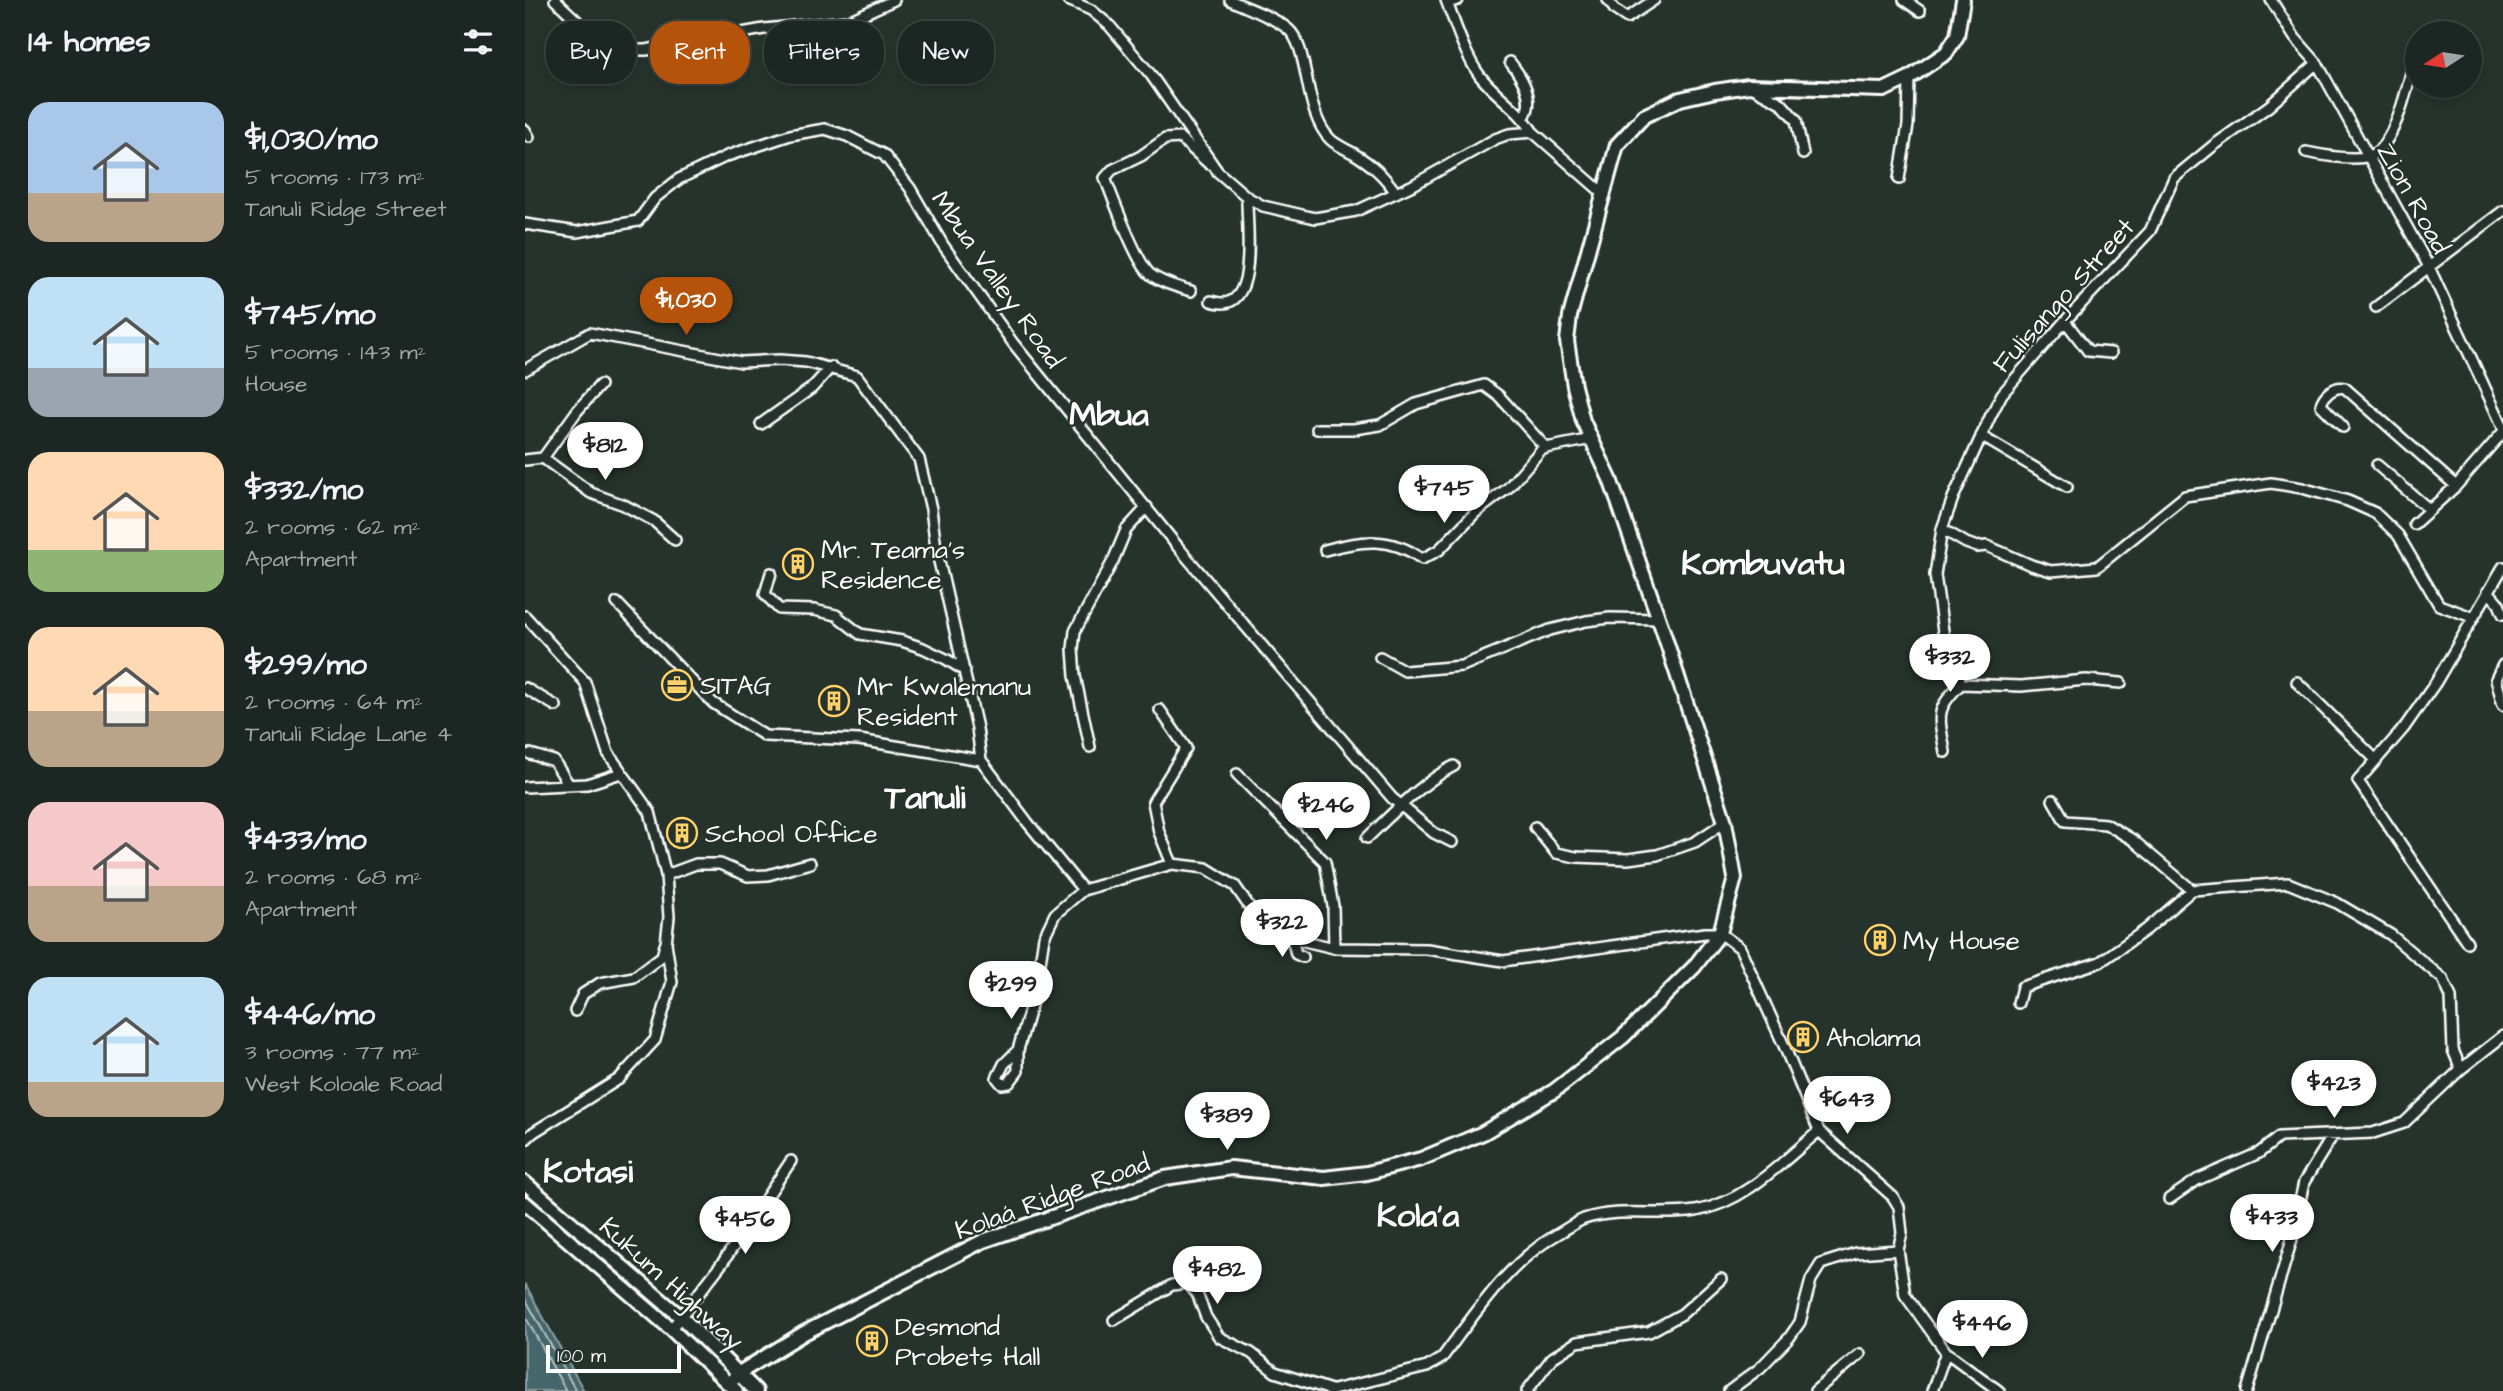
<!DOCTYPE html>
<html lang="en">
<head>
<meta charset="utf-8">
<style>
  :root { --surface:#1c2622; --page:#252e2a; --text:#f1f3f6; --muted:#a0a5a5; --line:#3a4340; --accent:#b45309 }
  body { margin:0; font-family:"Architects Daughter",sans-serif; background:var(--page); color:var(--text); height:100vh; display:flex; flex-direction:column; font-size:26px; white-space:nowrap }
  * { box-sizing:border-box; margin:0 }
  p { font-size:23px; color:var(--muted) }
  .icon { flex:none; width:38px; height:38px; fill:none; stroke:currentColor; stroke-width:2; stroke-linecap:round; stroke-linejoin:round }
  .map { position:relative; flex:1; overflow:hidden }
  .sheet { display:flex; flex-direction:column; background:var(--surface); width:525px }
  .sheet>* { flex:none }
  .hud { position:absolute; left:21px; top:21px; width:665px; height:63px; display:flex; gap:14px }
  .needle { width:46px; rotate:258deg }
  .buttons { position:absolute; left:1880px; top:21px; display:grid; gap:14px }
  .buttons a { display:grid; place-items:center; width:77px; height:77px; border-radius:50%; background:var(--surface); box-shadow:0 4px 10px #0003,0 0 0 2px var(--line); font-size:35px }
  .scale { position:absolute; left:21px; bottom:18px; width:135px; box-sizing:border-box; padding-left:7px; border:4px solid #fff; border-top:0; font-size:19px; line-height:24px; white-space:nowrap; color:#fff; -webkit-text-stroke:5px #26332d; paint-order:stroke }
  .price { position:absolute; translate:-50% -60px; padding:0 16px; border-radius:24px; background:#fff; color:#222; font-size:23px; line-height:46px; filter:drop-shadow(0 2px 4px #0008) }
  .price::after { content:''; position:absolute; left:50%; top:42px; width:21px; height:16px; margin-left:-10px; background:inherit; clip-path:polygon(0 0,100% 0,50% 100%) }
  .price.active { background:var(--accent); color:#fff }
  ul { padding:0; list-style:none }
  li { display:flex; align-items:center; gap:21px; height:175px; padding:0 28px }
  li span { display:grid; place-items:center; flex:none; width:196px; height:140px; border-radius:21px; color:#555 }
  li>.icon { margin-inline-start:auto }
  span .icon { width:84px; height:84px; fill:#fffc; stroke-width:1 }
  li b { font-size:30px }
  h2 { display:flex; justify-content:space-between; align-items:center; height:84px; padding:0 28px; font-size:30px }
  .tag { padding:0 24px; border-radius:28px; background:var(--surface); box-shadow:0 4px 10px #0003,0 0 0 2px var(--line); font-size:24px; line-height:63px }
  .tag.active { background:var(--accent); color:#fff }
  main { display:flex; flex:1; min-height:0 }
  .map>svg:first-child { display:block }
  .water { fill:#44666a; stroke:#8fa3a6; stroke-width:2 }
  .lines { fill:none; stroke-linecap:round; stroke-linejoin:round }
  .shore { stroke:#b4c2c3; stroke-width:2 }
  .street-casing { stroke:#fff; stroke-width:14 }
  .secondary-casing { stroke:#fff; stroke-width:18 }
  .street { stroke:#26332d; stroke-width:9 }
  .secondary { stroke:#26332d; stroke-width:12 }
  .labels { text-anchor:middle; stroke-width:5; stroke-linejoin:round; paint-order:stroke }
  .street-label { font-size:26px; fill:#fff; stroke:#26332d }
  .poi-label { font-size:26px; fill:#fff; stroke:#26332d; text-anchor:start }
  .district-label { font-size:33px; font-weight:bold; fill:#fff; stroke:#26332d }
</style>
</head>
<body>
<main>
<section class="sheet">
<h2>14 homes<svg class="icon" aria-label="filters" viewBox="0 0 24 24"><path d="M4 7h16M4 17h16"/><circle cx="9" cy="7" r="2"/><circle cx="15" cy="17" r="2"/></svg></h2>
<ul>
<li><span style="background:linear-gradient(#a9c7e8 65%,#b9a48a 0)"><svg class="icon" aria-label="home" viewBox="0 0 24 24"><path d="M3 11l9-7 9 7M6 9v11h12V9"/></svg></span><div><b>$1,030/mo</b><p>5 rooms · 173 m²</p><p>Tanuli Ridge Street</p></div></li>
<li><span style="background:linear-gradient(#bfe0f5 65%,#9aa5b1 0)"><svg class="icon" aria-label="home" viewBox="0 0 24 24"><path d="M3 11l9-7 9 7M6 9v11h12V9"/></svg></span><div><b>$745/mo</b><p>5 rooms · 143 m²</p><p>House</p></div></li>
<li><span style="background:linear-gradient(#ffd9b3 70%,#8fb573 0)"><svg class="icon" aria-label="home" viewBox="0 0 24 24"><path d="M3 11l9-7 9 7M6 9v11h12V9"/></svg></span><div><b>$332/mo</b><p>2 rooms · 62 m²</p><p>Apartment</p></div></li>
<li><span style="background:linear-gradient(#ffd9b3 60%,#b9a48a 0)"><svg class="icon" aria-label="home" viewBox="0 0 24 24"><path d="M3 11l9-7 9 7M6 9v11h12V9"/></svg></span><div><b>$299/mo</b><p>2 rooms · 64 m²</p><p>Tanuli Ridge Lane 4</p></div></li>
<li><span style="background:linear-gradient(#f6c9c9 60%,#b9a48a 0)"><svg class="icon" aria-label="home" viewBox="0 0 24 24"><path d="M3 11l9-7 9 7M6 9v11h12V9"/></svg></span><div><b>$433/mo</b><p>2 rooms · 68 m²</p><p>Apartment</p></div></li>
<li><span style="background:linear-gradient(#bfe0f5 75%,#b9a48a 0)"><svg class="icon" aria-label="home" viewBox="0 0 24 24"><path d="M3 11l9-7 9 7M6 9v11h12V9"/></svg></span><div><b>$446/mo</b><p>3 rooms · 77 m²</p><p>West Koloale Road</p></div></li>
</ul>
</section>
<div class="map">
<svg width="1978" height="1391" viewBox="0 0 1978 1391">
  <rect width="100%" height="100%" fill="#26332d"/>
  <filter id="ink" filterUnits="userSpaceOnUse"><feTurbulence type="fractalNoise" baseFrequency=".0143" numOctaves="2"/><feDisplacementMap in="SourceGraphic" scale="14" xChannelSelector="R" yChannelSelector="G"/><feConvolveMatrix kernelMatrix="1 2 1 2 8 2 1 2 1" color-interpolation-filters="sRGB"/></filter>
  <g filter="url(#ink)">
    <path class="water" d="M0,1284L59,1391H0Z"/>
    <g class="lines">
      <path class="shore" d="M0,1298L51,1391
        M0,1316L41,1391"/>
      <g class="street-casing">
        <path id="street" d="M30,0L83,50H121L239,29L323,21L369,0
          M543,0L566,10L584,25L626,75L693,172L722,197L738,206L790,218L831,211L888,185L970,139L984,134L1008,132L1080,195
          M705,0C724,9 747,16 763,29C785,47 778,112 805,139C811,145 821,149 828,153C846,164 859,175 871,193
          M921,0C930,23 940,56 955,76C972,97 994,109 1008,132
          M1083,0L1090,10L1102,18L1129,0
          M1379,0L1395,11
          M1746,0L1770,38L1792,63L1904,267L1978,427
          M922,3L933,0
          M985,62C996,76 1011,100 999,117
          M1226,87L1256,103L1271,120L1278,154
          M0,130L4,137
          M1781,152C1800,156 1822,160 1841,157C1871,152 1885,76 1891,51
          M1374,179L1383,125L1384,78
          M0,224L52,232L113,221L130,198L154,179L202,156L265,135L300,129L322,136L359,155L385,188L418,245L488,343L653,547L867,798L909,833L927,842
          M666,291C653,287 636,283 625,274C611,262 588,198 580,178L587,170L616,156L640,139L655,138L684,164
          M686,301C736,318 721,224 722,197
          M1851,307L1978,211
          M1540,321L1563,351L1586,353
          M0,370L65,333L216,362L255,360L281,362L332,376L394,459L406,509L411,548L452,728L456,760L503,823L558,890L647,864L681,868L710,886L742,932L809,948L902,949L978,961L1180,933H1195L1215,948L1260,1048L1294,1131L1368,1197L1374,1207L1377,1233L1373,1250L1380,1295L1421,1352L1474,1391
          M236,424L287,388L306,367
          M1818,427L1796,405C1798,395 1810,385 1820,388L1931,486
          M792,429H829L855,425L891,404L959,385L974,396L1021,448L1067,439
          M1456,436L1542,487
          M18,458L52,411L75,385
          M0,460L18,458L66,493L99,505L129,521L150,540
          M1852,465L1905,510
          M1889,524L1931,486L1978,432
          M1417,529L1441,543L1452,547L1462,546L1506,565L1526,571L1572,567L1660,496L1746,483L1777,488L1823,501L1850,513L1873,535L1914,605L1947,617
          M800,550C836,540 866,536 897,559L914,550L950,513L983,488L1015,451L1021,448
          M246,573L240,594L254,609L289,610L311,615L335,634L377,641L398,648L421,659L440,671
          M1963,591L1974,604L1978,614
          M92,603L188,703L240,736L334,740L456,760
          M0,616L60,682L83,753L125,812L141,875L144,917L141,943L147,982L130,1040L94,1079L9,1132L0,1140
          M855,657L880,671L937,666L1025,630L1061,621L1085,618L1134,619
          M1978,665L1971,679L1978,705
          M1772,682L1851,760
          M1596,683L1561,680L1496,686L1436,684L1430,661L1419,638L1410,575L1417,529L1428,498L1466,415L1477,394L1540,321L1625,231L1649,178L1688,146L1744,106L1792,63
          M0,688L31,706
          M635,710L661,748L628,802L634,832L647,864
          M565,747L550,676L548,649L550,631L588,561L601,530L622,507
          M1420,752C1414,716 1409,710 1436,684
          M5,754L29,761L44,785
          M712,774L800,862L808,906L809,948
          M0,787L62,784L96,773
          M1528,800L1540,821L1581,824L1608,840L1667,890
          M1010,827L1031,853L1051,857L1103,859L1132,855L1170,842L1200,822
          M842,838C866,815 900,780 929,766
          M141,875L171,864H195L223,876L243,875L285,863
          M767,938L771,954L778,957
          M1942,942L1833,781L1879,728L1911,682L1978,567
          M1493,1003L1497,987L1575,962L1622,929L1667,890L1763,883L1812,903L1866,935L1918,979L1926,997L1928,1050L1936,1069
          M50,1011L58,994L75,983L109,977L137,956L140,945
          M493,1050V1071L484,1083L477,1084L472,1078L479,1064L493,1050L511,988L519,937L530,914L558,890
          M1644,1199L1672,1180L1734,1153L1754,1137L1848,1133L1879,1123L1936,1069L1978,1036
          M589,1320L647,1285L663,1283L672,1294L681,1317L694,1337L726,1353L750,1372L806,1390
          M146,1329L198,1262L266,1161
          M804,1391L902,1367L917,1358C952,1311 984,1261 1036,1232C1043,1228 1051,1222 1059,1219C1095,1207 1134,1217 1171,1211C1220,1202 1257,1162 1294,1131
          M1002,1391L1027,1358L1052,1342L1124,1332L1157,1314L1196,1279
          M1204,1391L1235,1368L1264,1338L1275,1322L1286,1280L1296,1264L1331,1253L1373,1250
          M1290,1391L1335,1354
          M1407,1391L1421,1352
          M1722,1391L1767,1239L1779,1182L1808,1135"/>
      </g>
      <g class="secondary-casing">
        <path id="secondary" d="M0,1183L156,1317L231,1391
          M0,1203L146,1329L211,1391
          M204,1384L214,1373L279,1333L458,1241L640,1178L706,1168L799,1178L842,1173L896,1159L958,1133L1029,1091L1098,1037L1169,967L1195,933L1210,878L1200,822L1138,631L1085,479L1058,421L1049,386L1042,341L1045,316L1092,145L1119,116L1155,99L1190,91L1224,86L1359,90L1384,78L1421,53L1432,36L1438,0"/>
      </g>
      <use href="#street" class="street"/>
      <use href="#secondary" class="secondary"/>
    </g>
  </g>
  <defs>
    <g id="building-ring" transform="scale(1.575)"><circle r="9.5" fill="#26332d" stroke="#ffd166" stroke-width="1.5"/><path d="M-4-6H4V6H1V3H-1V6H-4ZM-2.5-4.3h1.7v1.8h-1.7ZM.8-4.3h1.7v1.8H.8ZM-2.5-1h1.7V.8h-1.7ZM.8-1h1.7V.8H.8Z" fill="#ffd166"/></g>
    <g id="office-ring" transform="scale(1.575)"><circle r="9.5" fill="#26332d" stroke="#ffd166" stroke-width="1.5"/><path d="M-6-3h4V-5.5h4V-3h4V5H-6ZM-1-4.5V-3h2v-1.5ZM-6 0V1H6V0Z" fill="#ffd166"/></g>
  </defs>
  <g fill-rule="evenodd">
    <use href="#building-ring" x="273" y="564"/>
    <use href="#office-ring" x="152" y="685"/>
    <use href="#building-ring" x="309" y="701"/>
    <use href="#building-ring" x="157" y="833"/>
    <use href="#building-ring" x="1355" y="940"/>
    <use href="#building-ring" x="1278" y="1037"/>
    <use href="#building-ring" x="347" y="1341"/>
  </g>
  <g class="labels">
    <g class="street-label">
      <text transform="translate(1889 198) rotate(61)" y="9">Zion Road</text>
      <text transform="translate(473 279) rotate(55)" y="9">Mbua Valley Road</text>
      <text transform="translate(1538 295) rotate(-48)" y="9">Fulisango Street</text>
      <text transform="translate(527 1196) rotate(-20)" y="9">Kolaá Ridge Road</text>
      <text transform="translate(147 1283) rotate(42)" y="9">Kukum Highway</text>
    </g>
    <g class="poi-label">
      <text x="296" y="558">Mr. Teama's<tspan x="296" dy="30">Residence</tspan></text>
      <text x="175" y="694">SITAG</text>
      <text x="332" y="695">Mr Kwalemanu<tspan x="332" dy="30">Resident</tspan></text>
      <text x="180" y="842">School Office</text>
      <text x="1378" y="949">My House</text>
      <text x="1301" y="1046">Aholama</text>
      <text x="370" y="1335">Desmond<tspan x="370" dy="30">Probets Hall</tspan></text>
    </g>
    <g class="district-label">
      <text x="584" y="425">Mbua</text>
      <text x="1238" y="574">Kombuvatu</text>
      <text x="400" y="808">Tanuli</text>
      <text x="63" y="1182">Kotasi</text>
      <text x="893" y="1226">Kola'a</text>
    </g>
  </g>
</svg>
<div class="buttons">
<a><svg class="needle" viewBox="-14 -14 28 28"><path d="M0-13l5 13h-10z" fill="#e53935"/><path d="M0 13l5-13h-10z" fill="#a0a5a5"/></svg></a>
</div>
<div class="scale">100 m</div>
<b class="price active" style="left:161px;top:337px">$1,030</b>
<b class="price" style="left:80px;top:482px">$812</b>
<b class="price" style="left:919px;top:525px">$745</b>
<b class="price" style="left:1425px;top:694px">$332</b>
<b class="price" style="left:801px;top:842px">$246</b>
<b class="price" style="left:757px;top:959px">$322</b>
<b class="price" style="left:486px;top:1021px">$299</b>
<b class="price" style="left:1809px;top:1120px">$423</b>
<b class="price" style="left:1322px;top:1136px">$643</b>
<b class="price" style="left:702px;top:1152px">$389</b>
<b class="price" style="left:1747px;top:1254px">$433</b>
<b class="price" style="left:220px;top:1256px">$456</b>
<b class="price" style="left:692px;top:1306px">$482</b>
<b class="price" style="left:1457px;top:1360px">$446</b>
<div class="hud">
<a class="tag">Buy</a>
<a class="tag active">Rent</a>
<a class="tag">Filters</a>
<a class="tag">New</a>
</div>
</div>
</main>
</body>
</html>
